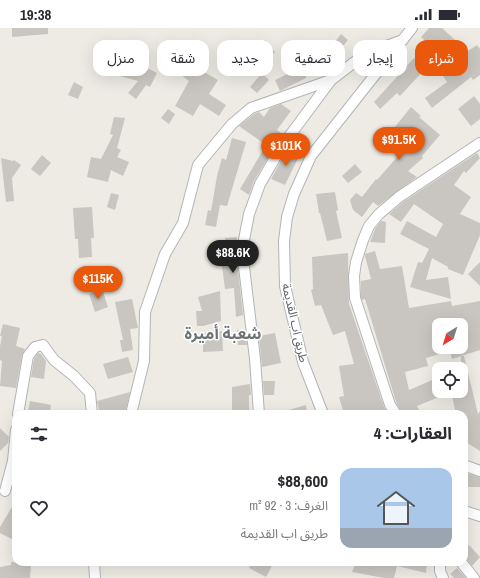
<!DOCTYPE html>
<html lang="ar">
<head>
<meta charset="utf-8">
<style>
  :root { --surface:#fff; --page:#f2f2f3; --text:#2b2b33; --muted:#7c7c81; --accent:#ea580c }
  body { margin:0; font-family:"Archivo Narrow","Noto Sans Arabic",sans-serif; background:var(--page); color:var(--text); direction:rtl; height:100vh; display:flex; flex-direction:column; font-size:15px; white-space:nowrap }
  * { box-sizing:border-box; margin:0 }
  p { font-size:13px; color:var(--muted) }
  .icon { flex:none; width:22px; height:22px; fill:none; stroke:currentColor; stroke-width:2; stroke-linecap:round; stroke-linejoin:round }
  .map { position:relative; flex:1; overflow:hidden; direction:ltr }
  .details { position:absolute; left:12px; top:382px; width:456px; height:156px; display:flex; flex-direction:column; background:var(--surface); border-radius:12px; box-shadow:0 4px 16px #0002; direction:rtl }
  .details>* { flex:none }
  .top-card { position:absolute; left:12px; top:12px; width:456px; height:36px; direction:rtl; display:flex; gap:8px }
  .needle { width:26px; rotate:218deg }
  .tools { position:absolute; left:432px; top:290px; display:grid; gap:8px }
  .tools a { display:grid; place-items:center; width:36px; height:36px; border-radius:8px; background:var(--surface); box-shadow:0 4px 16px #0002; font-size:20px }
  .price { position:absolute; translate:-50% -34px; padding:0 9px; border-radius:14px; background:var(--accent); color:#fff; font-size:13px; line-height:26px; filter:drop-shadow(0 1px 2px #0008) }
  .price::after { content:''; position:absolute; left:50%; top:24px; width:12px; height:9px; margin-left:-6px; background:inherit; clip-path:polygon(0 0,100% 0,50% 100%) }
  .price.active { background:#222; color:#fff }
  ul { padding:0; list-style:none }
  li { display:flex; align-items:center; gap:12px; height:100px; padding:0 16px }
  li span { display:grid; place-items:center; flex:none; width:112px; height:80px; border-radius:12px; color:#555 }
  li>.icon { margin-inline-start:auto }
  span .icon { width:48px; height:48px; fill:#fffc; stroke-width:1 }
  li b { font-size:17px }
  h2 { display:flex; justify-content:space-between; align-items:center; height:48px; padding:0 16px; font-size:17px }
  .pill { padding:0 14px; border-radius:12px; background:var(--surface); box-shadow:0 4px 16px #0002; font-size:14px; line-height:36px }
  .pill.active { background:var(--accent); color:#fff }
  .status { display:flex; justify-content:space-between; align-items:center; height:28px; padding:0 20px; background:var(--surface); direction:ltr }
  .status svg { height:11px; fill:currentColor }
  .map>svg:first-child { display:block }
  .building { fill:#c9c6c1 }
  .lines { fill:none; stroke-linecap:round; stroke-linejoin:round }
  .minor-casing { stroke:#b2b5b8; stroke-width:12 }
  .minor { stroke:#fff; stroke-width:10 }
  .labels { text-anchor:middle; stroke-width:3; stroke-linejoin:round; paint-order:stroke }
  .street-label { font-size:12px; fill:#5c6063; stroke:#fff }
  .district-label { font-size:16px; font-weight:bold; fill:#6d7275; stroke:#fff }
</style>
</head>
<body>
<div class="status"><b>19:38</b><svg viewBox="0 0 49 12"><path d="M0 12V9h3v3zM5 12V6h3v6zM10 12V3h3v9zM15 12V0h3v12zM26 1h20v11H26zM47 4h2v5h-2z"/></svg></div>
<div class="map">
<svg width="480" height="550" viewBox="0 0 480 550">
  <rect width="100%" height="100%" fill="#edebe4"/>
  <path class="building" d="M12,0H48V6L12,9Z
    M429,0H442L455,12L441,28L421,9Z
    M341,6L348,12L325,40L323,39L306,48V50L280,63L275,52L304,38L303,36L311,32L313,35L329,17L331,19Z
    M265,12L275,24L254,42L244,31Z
    M477,17L480,21V47L473,52L471,49L432,80L425,70L447,54L441,45L452,37L450,35Z
    M414,30L425,41L400,68L397,65L380,81L374,74Z
    M120,36L145,43L147,40L157,45L150,59L146,57L136,71L128,65L138,53L116,47Z
    M190,36L218,52L209,66L226,77L219,88L200,76L193,88L175,78L189,53L181,47Z
    M262,45L269,52L257,65L250,59Z
    M74,54L83,59L78,71L68,67Z
    M474,68L480,76V91L471,98L458,81Z
    M281,76L291,83L277,102L282,106L254,153L249,167L240,161L266,117L239,98L254,86L259,84L264,89L270,80Z
    M411,79L421,88L419,89L440,107L422,128L423,130L408,143L417,149L378,178L373,174L362,189L353,182L350,172L356,165L362,169L376,151L377,152L398,128L395,126L407,111L404,107L388,120L382,115Z
    M168,81L175,86L169,96L161,90Z
    M114,89L125,90L117,120L121,122L117,129L129,134L123,148L111,142L108,154L87,149L91,129L101,131L113,107L110,106Z
    M232,110L246,114L227,178L220,177L216,199L205,197L208,182L211,183L217,148L222,130L226,132Z
    M288,120L300,126L285,157L271,151Z
    M477,125L480,130L466,145L464,143L454,157L471,169L460,186L480,195V207L463,247L448,241V239L432,230L426,252L448,249L451,271L410,259L418,234L422,235L429,221L400,206L407,193L436,209L443,196L414,176L401,194L389,186L403,174Z
    M42,127L51,135L40,148L31,141Z
    M1,130L13,133L14,132L21,137L12,150L14,173L6,174Z
    M355,136L362,144L348,155L342,148Z
    M335,164L338,182L336,183L342,210L327,213L320,185H319L316,166Z
    M111,165L119,167L115,182L107,179Z
    M92,179L94,210H91L92,229L79,230L78,211H75L73,180Z
    M381,193L386,194L385,215L370,214L375,201Z
    M237,209L236,223L243,287L236,289L234,260L225,261L222,238L228,237L225,210Z
    M375,223L380,241L402,238L409,280L451,273L452,278L480,273V322L452,331L449,319H461V297H436L439,319H441L443,325L426,330L428,338L405,344L409,362L437,350L439,355V369L417,378L421,386H402L396,374L365,271L362,272L361,269V253L371,251L365,228V226Z
    M348,225L349,276L384,379L388,386H344L339,369L344,368L339,338L354,336L345,303L333,307L321,277L315,278L311,262L313,261L312,229Z
    M480,234V258L468,246Z
    M102,261L108,279L95,284L89,266Z
    M220,263L221,293L203,298H197L196,283H202L198,269Z
    M132,271L138,300L130,301L133,322L122,324L120,312H123L115,274Z
    M3,296L20,300L16,318L25,321L22,327L16,360L0,358L2,333L0,332V318L2,308H0Z
    M237,302H245L247,317H238Z
    M222,303L223,323L203,324V305Z
    M275,305L281,335L262,339L259,308Z
    M38,325L41,326L46,333L44,351L31,349L34,331Z
    M461,328H464L478,386L480,383V423L464,413V386H456L451,363H461Z
    M128,329L133,344L108,351L103,336Z
    M263,353H275L274,367H264Z
    M250,356L251,367H249V378L250,386H232V359Z
    M130,364L125,386H100L97,373Z
    M30,373L51,377L50,386L28,383Z
    M306,377L307,386H282V384Z
    M0,400L9,409L8,415L0,423Z
    M464,444L480,449V459H464Z
    M16,472V513L0,505V499Z
    M469,517L480,529L472,538L464,528V521Z
    M11,534L31,536L30,550H0V539L11,537Z
    M252,534H274L266,549L249,540Z
    M356,534H427L426,545L397,538L394,550H384L352,544Z
    M457,540L466,550H454L450,546Z"/>
  <g class="lines">
    <g class="minor-casing">
      <path id="minor" d="M18,386L28,328L35,319L43,317L54,332L74,348L90,365L92,386
        M131,386L144,333L145,284L165,226L183,195L198,137L232,96L251,80L331,52
        M259,386L255,331L242,222L249,186L260,156L282,118L331,52L365,26L403,12
        M323,386L303,334L285,258L284,213L287,189L294,166L311,128L412,0
        M396,386L390,377L355,270L354,248L356,234L363,212L369,198L379,186L399,169L480,115
        M464,437L480,443
        M5,463L13,433L16,402
        M464,483L480,488
        M94,534L95,550
        M440,534V543L443,550
        M461,534L474,550"/>
    </g>
    <use href="#minor" class="minor"/>
  </g>
  <g class="labels">
    <g class="street-label">
      <text transform="translate(295 295) rotate(77)" y="4">طريق اب القديمة</text>
    </g>
    <g class="district-label">
      <text x="223" y="311">شعبة أميرة</text>
    </g>
  </g>
</svg>
<div class="tools">
<a><svg class="needle" viewBox="-14 -14 28 28"><path d="M0-13l5 13h-10z" fill="#e53935"/><path d="M0 13l5-13h-10z" fill="#7c7c81"/></svg></a>
<a><svg class="icon" aria-label="locate" viewBox="0 0 24 24"><circle cx="12" cy="12" r="6"/><path d="M12 2v4M12 18v4M2 12h4M18 12h4"/></svg></a>
</div>
<b class="price" style="left:399px;top:133px">$91.5K</b>
<b class="price" style="left:286px;top:139px">$101K</b>
<b class="price active" style="left:233px;top:246px">$88.6K</b>
<b class="price" style="left:98px;top:272px">$115K</b>
<div class="top-card">
<a class="pill active">شراء</a>
<a class="pill">إيجار</a>
<a class="pill">تصفية</a>
<a class="pill">جديد</a>
<a class="pill">شقة</a>
<a class="pill">منزل</a>
</div>
<section class="details">
<h2>العقارات: 4<svg class="icon" aria-label="filters" viewBox="0 0 24 24"><path d="M4 7h16M4 17h16"/><circle cx="9" cy="7" r="2"/><circle cx="15" cy="17" r="2"/></svg></h2>
<ul>
<li><span style="background:linear-gradient(#a9c7e8 75%,#9aa5b1 0)"><svg class="icon" aria-label="home" viewBox="0 0 24 24"><path d="M3 11l9-7 9 7M6 9v11h12V9"/></svg></span><div><b>$88,600</b><p>الغرف: 3 · 92 m²</p><p>طريق اب القديمة</p></div><svg class="icon" aria-label="heart" viewBox="0 0 24 24"><path d="M12 20l-8-8c-3-5 5-10 8-4 3-6 11-1 8 4z"/></svg></li>
</ul>
</section>
</div>
</body>
</html>
